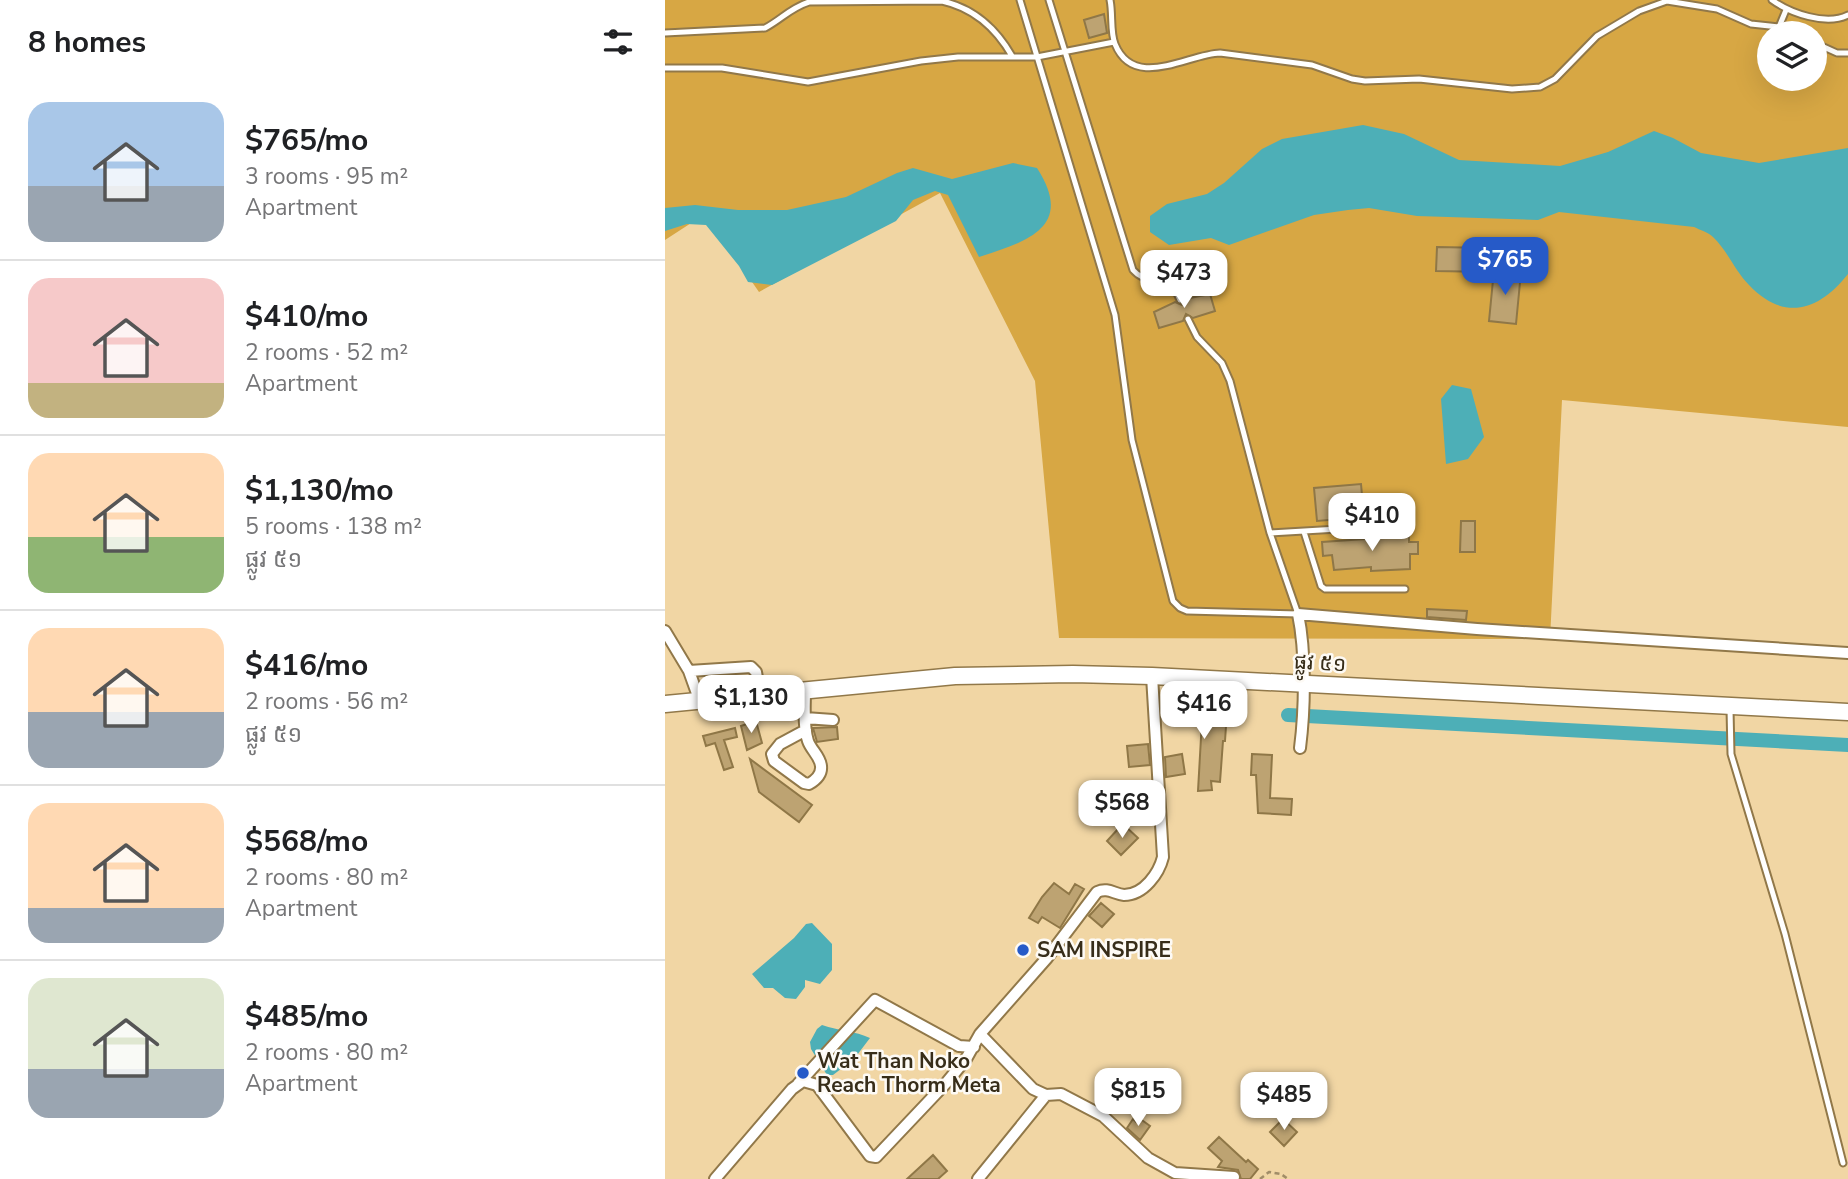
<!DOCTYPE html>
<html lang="en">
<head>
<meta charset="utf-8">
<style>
  :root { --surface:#fff; --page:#f6f6f6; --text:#202124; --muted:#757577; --line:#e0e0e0; --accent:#265ac8 }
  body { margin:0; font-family:"Nunito Sans","Noto Sans Khmer",sans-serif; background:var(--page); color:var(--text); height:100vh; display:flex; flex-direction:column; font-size:26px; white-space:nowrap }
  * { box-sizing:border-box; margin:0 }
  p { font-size:23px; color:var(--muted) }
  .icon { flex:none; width:38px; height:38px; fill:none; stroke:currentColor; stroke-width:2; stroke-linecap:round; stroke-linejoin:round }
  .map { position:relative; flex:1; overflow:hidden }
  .panel { display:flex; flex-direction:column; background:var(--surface); width:665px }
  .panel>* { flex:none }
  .buttons { position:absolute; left:1092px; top:21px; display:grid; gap:14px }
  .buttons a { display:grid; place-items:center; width:70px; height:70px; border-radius:50%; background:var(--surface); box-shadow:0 7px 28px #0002; font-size:35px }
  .price { position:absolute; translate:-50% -60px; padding:0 16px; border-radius:14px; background:#fff; color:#222; font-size:23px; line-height:46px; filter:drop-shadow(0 2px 4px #0008) }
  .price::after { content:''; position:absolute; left:50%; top:42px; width:21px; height:16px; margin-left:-10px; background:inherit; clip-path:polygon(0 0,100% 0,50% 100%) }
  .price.active { background:var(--accent); color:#fff }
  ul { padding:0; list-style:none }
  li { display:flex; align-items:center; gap:21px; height:175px; padding:0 28px }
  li+li { border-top:2px solid var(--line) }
  li span { display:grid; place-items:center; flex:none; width:196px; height:140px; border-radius:21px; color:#555 }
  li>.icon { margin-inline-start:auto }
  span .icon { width:84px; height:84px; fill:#fffc; stroke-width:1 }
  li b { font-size:30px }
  h2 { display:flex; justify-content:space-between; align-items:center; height:84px; padding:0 28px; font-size:30px }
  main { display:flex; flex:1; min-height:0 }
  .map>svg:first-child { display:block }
  .green { fill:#d7a744; fill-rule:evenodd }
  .water { fill:#4dafb7 }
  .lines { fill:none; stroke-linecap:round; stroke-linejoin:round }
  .canal { stroke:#4dafb7; stroke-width:14 }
  .building { fill:#bda372; stroke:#8f7747; stroke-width:2 }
  .lane-casing { stroke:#917849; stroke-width:9 }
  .street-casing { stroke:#917849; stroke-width:14 }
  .secondary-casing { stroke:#917849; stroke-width:19 }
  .path { stroke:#a18d68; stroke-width:2.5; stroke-dasharray:5 3.5; stroke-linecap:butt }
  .lane { stroke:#fff; stroke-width:5 }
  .street { stroke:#fff; stroke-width:10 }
  .secondary { stroke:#fff; stroke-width:16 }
  .poi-dot { fill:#265ac8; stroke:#fdfaf5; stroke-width:2.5 }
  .labels { text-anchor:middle; stroke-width:5; stroke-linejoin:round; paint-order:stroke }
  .street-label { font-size:21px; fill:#372d19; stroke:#fdfaf5 }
  .poi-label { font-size:21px; font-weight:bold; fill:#372d19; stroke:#fdfaf5; text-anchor:start }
</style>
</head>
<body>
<main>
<section class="panel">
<h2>8 homes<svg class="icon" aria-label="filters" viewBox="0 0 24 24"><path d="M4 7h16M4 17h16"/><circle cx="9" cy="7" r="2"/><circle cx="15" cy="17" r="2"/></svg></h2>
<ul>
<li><span style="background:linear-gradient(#a9c7e8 60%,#9aa5b1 0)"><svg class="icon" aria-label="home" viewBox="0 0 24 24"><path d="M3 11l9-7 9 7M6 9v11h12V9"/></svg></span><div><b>$765/mo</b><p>3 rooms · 95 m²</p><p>Apartment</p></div></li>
<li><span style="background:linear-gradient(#f6c9c9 75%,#c2b280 0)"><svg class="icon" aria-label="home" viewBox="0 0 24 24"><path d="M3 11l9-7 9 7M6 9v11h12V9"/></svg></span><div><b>$410/mo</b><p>2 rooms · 52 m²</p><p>Apartment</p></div></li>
<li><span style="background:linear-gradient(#ffd9b3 60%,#8fb573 0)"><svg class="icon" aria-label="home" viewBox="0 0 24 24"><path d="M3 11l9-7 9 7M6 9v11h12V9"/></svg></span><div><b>$1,130/mo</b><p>5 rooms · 138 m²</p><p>ផ្លូវ ៥១</p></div></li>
<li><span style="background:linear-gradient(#ffd9b3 60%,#9aa5b1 0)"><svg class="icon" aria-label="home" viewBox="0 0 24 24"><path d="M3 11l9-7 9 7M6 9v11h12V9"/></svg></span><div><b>$416/mo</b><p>2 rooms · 56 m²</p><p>ផ្លូវ ៥១</p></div></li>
<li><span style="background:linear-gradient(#ffd9b3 75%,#9aa5b1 0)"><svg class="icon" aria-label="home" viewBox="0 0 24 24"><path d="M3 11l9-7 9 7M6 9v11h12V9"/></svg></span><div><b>$568/mo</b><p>2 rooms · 80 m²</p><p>Apartment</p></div></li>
<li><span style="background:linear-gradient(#dfe7d0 65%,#9aa5b1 0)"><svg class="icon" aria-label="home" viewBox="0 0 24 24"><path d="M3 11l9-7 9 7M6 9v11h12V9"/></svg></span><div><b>$485/mo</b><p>2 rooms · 80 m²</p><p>Apartment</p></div></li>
</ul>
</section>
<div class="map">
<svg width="1183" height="1179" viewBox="0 0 1183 1179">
  <rect width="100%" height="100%" fill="#f1d6a4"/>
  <path class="green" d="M0,0H1183V427L897,400L885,639L394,638L370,381L275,193L94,292L40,214L0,240ZM1104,33H1150V79H1104Z"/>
  <path class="water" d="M698,125L739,134L794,160L895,166L943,152L989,131L1008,138L1036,153L1094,163L1183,148V274C1154,311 1119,322 1084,285C1070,271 1062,250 1048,237C1043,232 1035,230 1029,227L894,212L873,220L752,216L704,208L683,210L649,215L564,245L546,238L504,245L485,232V216L502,204L542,194L559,183L597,149L617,139Z
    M348,163L372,168C411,228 360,242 314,257L283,195L270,191L248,200L231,221L107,285L83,282L74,266L41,225L22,224L0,231V208L30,205L73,210H122L181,197L232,173L248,168L287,179Z
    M787,385L806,389L819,437L803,459L781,464L776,399Z
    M147,923L167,944V970L155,984L140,980V987L131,999L120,998L108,988H99L87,974L129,938L141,924Z
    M157,1025C174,1031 190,1031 205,1038L189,1059L168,1075H162L146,1049L145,1042L152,1029Z"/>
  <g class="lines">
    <path class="canal" d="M623,715L1183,745"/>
  </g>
  <path class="building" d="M439,14L442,33L424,38L419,20Z
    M772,247L824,248V272L771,271Z
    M829,270L856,272L851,324L824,321Z
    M545,294L550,311L528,318L521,314L518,321L494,328L489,312L510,302L517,305L520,299Z
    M696,484L699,517L652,521L649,488Z
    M796,521H810V552H795Z
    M744,536V542H753V554H745V569L706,571V567L669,570L667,555L658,556L657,542Z
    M762,609L802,611L801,620L762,617Z
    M542,704L552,705L550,726H561L560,741H558L555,782L546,781L547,790L533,791L537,720L497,718V710L502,709V706H518V708L542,707Z
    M91,721L97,743L82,750L76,726Z
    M172,727L173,739L152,742L148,728Z
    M70,728L72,737L59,740L68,767L59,770L50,743L41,746L38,736Z
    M483,744L485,765L464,767L462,746Z
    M517,754L520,774L501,777L500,757Z
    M587,754L607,755L605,798L627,799L626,815L593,813L591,775H586Z
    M85,759L147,805L134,822L94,792Z
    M460,826L473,838L456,855L442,841L453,829L455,831Z
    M389,883L404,894L410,884L419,889L395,928L377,917L373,923L364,918L377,897Z
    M436,903L449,914L437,927L424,916Z
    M474,1118L485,1126L475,1140L462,1128L468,1119L471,1122Z
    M618,1119L632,1132L619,1146L605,1132Z
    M554,1137L581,1162L583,1160L593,1169L585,1179H576L573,1170L553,1167L557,1161L543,1148Z
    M268,1155L282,1171L273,1179H242Z"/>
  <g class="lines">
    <g class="lane-casing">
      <path id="lane" d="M355,0L450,315L467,440L508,601L515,608L522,611L633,614L605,533L565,381L557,363L532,337L523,319
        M384,0L468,270C482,287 505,273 515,300
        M445,0C448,14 445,31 450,44C469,91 523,54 555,53L647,65L687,79L700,81L754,79L847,89L875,87L890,79L932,36L974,11L1002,1L1052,9L1086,24L1114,27L1128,33
        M1107,0C1125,13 1161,26 1183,15
        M1114,27L1121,10
        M0,33L100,28C117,19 125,8 144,2L277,1C309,8 331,28 347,56
        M1150,43L1172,53H1183
        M0,68H57L143,82L256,61L293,57H372L449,42
        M639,532L656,586L660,589H740
        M605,533L741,525
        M1065,709L1066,754L1120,934L1178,1163"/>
    </g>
    <g class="street-casing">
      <path id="street" d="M0,631L24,671L34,699
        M24,671L86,667L91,672L95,695
        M487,676L498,857C494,873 479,895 459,895C449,894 443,887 432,892L382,958L315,1034L368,1089L381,1095L396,1094L438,1116L483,1158L510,1173L569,1177
        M140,690C140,707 138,726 143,741C146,750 155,756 156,766C157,775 151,780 144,784L139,783L109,761L107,754L115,744L141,730
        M140,718L168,720
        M635,748C640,709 641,652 633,614L812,629L1183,653
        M133,1084L210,1000L294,1046L309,1047
        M50,1179L127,1089L138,1081L152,1085L205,1156L211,1157L282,1082L301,1059L315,1034
        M313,1179L381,1095"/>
    </g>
    <g class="secondary-casing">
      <path id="secondary" d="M0,704L290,676L408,674L487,676L1183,712"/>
    </g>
    <path class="path" d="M595,1179L604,1172L616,1174L623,1179"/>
    <use href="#lane" class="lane"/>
    <use href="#street" class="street"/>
    <use href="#secondary" class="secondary"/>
  </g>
  <g class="poi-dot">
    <circle cx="358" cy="950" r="7"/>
    <circle cx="138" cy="1073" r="7"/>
  </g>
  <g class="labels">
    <g class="street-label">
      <text transform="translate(655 663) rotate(3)" y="7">ផ្លូវ ៥១</text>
    </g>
    <g class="poi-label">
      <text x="372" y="957">SAM INSPIRE</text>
      <text x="152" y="1068">Wat Than Noko<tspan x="152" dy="24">Reach Thorm Meta</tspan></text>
    </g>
  </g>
</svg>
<div class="buttons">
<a><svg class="icon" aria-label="layers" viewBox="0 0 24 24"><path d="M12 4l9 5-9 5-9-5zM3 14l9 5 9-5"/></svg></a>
</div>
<b class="price active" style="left:840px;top:297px">$765</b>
<b class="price" style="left:519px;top:310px">$473</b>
<b class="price" style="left:707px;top:553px">$410</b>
<b class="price" style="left:86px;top:735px">$1,130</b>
<b class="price" style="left:539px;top:741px">$416</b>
<b class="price" style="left:457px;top:840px">$568</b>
<b class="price" style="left:473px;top:1128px">$815</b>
<b class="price" style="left:619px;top:1132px">$485</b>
</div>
</main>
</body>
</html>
